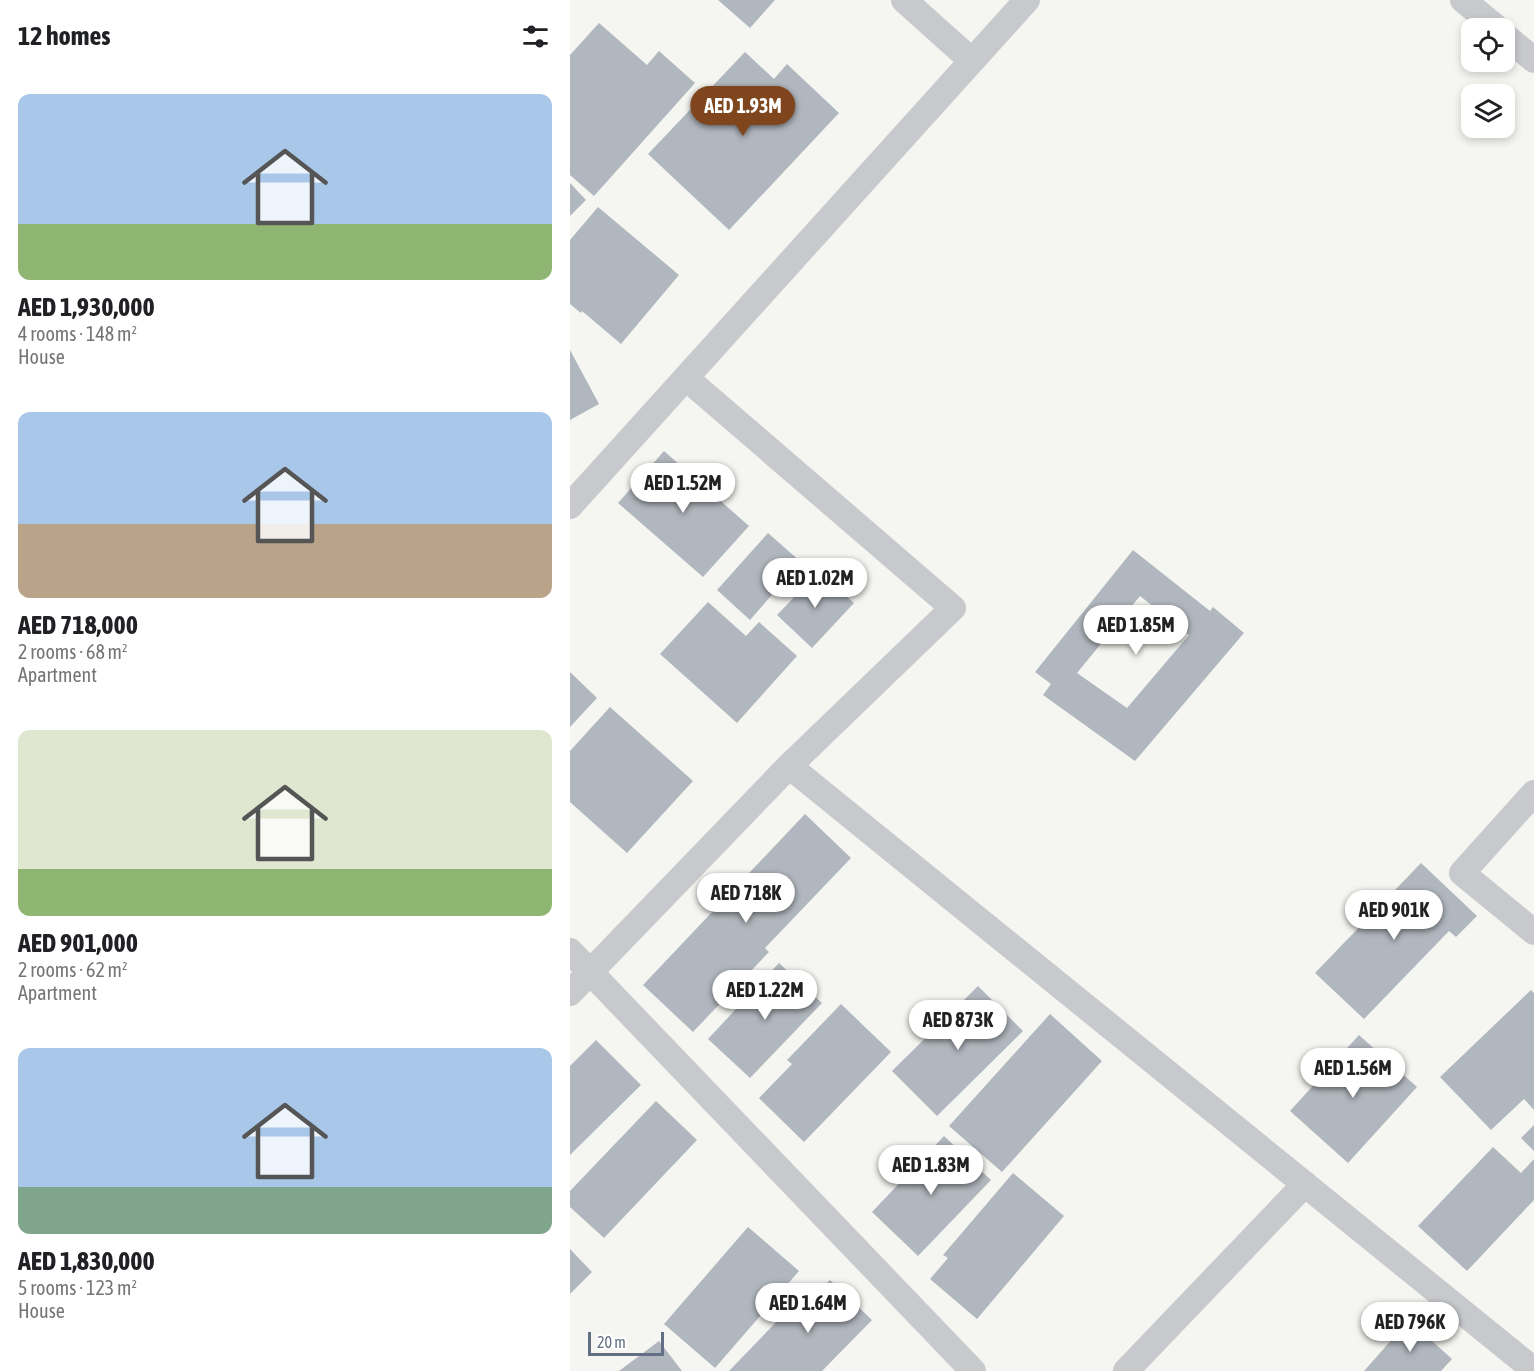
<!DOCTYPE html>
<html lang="en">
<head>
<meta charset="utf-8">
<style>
  :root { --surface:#fff; --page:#f2f2f2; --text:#202124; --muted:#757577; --accent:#7f451d }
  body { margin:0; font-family:"Asap Condensed",sans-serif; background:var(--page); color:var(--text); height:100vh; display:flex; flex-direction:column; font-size:22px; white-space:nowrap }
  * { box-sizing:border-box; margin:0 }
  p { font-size:20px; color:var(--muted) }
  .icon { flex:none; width:33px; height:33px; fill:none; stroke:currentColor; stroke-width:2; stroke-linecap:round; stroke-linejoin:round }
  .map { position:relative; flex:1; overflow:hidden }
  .panel { display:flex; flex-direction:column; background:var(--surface); width:570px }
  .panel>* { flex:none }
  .controls { position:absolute; left:891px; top:18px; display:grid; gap:12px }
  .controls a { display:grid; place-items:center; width:54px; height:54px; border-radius:12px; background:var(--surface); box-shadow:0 3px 9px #0003; font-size:30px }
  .scale { position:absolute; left:18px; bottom:15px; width:76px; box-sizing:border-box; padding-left:6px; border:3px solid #626f85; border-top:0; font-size:16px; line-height:21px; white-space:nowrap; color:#626f85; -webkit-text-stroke:4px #fff; paint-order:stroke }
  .price { position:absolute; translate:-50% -51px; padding:0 14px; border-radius:21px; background:#fff; color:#222; font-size:20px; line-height:39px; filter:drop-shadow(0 2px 3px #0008) }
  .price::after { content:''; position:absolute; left:50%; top:36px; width:18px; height:14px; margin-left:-9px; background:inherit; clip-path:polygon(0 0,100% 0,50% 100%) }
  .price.active { background:var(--accent); color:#fff }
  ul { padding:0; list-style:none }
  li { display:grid; align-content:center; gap:12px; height:318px; padding:0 18px }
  li span { display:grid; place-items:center; height:186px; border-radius:12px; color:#555 }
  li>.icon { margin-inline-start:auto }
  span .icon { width:108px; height:108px; fill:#fffc; stroke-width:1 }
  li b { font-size:26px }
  h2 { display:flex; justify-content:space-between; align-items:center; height:72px; padding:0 18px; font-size:26px }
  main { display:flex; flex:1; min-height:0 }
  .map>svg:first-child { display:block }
  .building { fill:#b1b7be; fill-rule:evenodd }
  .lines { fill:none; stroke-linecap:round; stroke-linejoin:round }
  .street { stroke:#c7c9cd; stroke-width:26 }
</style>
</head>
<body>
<main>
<section class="panel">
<h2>12 homes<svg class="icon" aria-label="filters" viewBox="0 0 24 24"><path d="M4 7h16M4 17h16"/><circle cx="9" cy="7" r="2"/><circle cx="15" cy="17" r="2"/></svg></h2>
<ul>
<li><span style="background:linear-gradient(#a9c7e8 70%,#8fb573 0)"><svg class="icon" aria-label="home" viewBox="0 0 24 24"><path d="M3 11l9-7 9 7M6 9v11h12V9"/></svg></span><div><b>AED 1,930,000</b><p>4 rooms · 148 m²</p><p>House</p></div></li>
<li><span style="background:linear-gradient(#a9c7e8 60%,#b9a48a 0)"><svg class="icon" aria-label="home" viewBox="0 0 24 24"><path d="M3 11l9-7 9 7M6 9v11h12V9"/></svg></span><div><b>AED 718,000</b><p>2 rooms · 68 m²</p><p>Apartment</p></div></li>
<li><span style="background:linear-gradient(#dfe7d0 75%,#8fb573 0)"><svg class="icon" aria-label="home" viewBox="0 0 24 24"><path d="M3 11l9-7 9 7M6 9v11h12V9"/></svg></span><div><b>AED 901,000</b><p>2 rooms · 62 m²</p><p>Apartment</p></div></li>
<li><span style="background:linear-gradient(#a9c7e8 75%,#7fa58c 0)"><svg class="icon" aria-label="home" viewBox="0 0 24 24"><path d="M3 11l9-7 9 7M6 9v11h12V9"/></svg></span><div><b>AED 1,830,000</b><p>5 rooms · 123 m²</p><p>House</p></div></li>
</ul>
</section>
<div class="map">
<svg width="964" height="1371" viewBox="0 0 964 1371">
  <rect width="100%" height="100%" fill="#f5f6f1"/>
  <path class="building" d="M148,0H205L180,28Z
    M29,23L77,65L89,51L125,83L24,196L0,175V55Z
    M175,52L204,79L217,64L269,113L159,230L78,154Z
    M0,183L16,200L0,216Z
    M28,207L109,275L51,344L12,311L11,313L0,304V240Z
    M0,350L29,404L0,420Z
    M94,451L179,526L133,577L48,503Z
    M198,533L231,562L180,620L147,590Z
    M563,550L640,611L643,607L674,633L565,761L473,695L481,684L465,672ZM570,596L619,635L557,708L507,673Z
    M249,571L284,603L242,648L207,615Z
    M138,602L176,636L189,622L227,656L167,723L90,654Z
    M0,672L27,698L0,727Z
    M40,707L123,781L57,853L0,802V751Z
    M235,814L281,858L195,948L199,952L123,1032L73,985Z
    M851,863L907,916L886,937L879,931L794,1019L745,973Z
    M209,963L252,1003L180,1078L138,1039Z
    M408,986L453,1031L367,1116L322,1071Z
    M961,990L964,993V1110L954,1099L921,1130L870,1077Z
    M271,1004L321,1052L234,1142L189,1098L222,1064L217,1060Z
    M480,1014L532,1061L432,1172L379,1126Z
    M789,1035L847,1087L778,1163L720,1111Z
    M26,1040L71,1085L0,1155V1066Z
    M86,1101L127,1140L34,1238L0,1207V1191Z
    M964,1125V1151L951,1138Z
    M374,1136L421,1180L348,1256L302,1212Z
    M923,1147L951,1173L964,1159V1200L897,1271L848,1226Z
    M443,1173L494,1216L407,1319L360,1279L378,1258L373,1255Z
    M178,1227L229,1271L145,1368L94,1324Z
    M0,1249L22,1272L0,1294Z
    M260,1280L302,1320L252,1371H159L237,1290L243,1296Z
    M839,1320L882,1359L871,1371H794Z
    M89,1341L112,1371H49Z"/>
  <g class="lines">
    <path class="street" d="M334,0L402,61
      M893,0L927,28
      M934,35L964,60
      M0,506L457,0
      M219,766L964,1370
      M964,793L892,873L964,932
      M0,951L403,1371
      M0,993L219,766L383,608L116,378
      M556,1371L735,1184"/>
  </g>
</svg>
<div class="controls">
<a><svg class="icon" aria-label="locate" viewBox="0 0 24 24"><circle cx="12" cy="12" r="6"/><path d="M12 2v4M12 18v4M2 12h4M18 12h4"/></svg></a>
<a><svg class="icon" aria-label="layers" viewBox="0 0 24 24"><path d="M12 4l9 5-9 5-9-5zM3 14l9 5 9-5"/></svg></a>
</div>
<div class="scale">20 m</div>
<b class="price active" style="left:173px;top:137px">AED 1.93M</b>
<b class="price" style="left:113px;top:514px">AED 1.52M</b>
<b class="price" style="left:245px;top:609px">AED 1.02M</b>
<b class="price" style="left:566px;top:656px">AED 1.85M</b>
<b class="price" style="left:176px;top:924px">AED 718K</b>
<b class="price" style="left:824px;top:941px">AED 901K</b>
<b class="price" style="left:195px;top:1021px">AED 1.22M</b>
<b class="price" style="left:388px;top:1051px">AED 873K</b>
<b class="price" style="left:783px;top:1099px">AED 1.56M</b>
<b class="price" style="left:361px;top:1196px">AED 1.83M</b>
<b class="price" style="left:238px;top:1334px">AED 1.64M</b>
<b class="price" style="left:840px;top:1353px">AED 796K</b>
</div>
</main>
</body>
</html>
